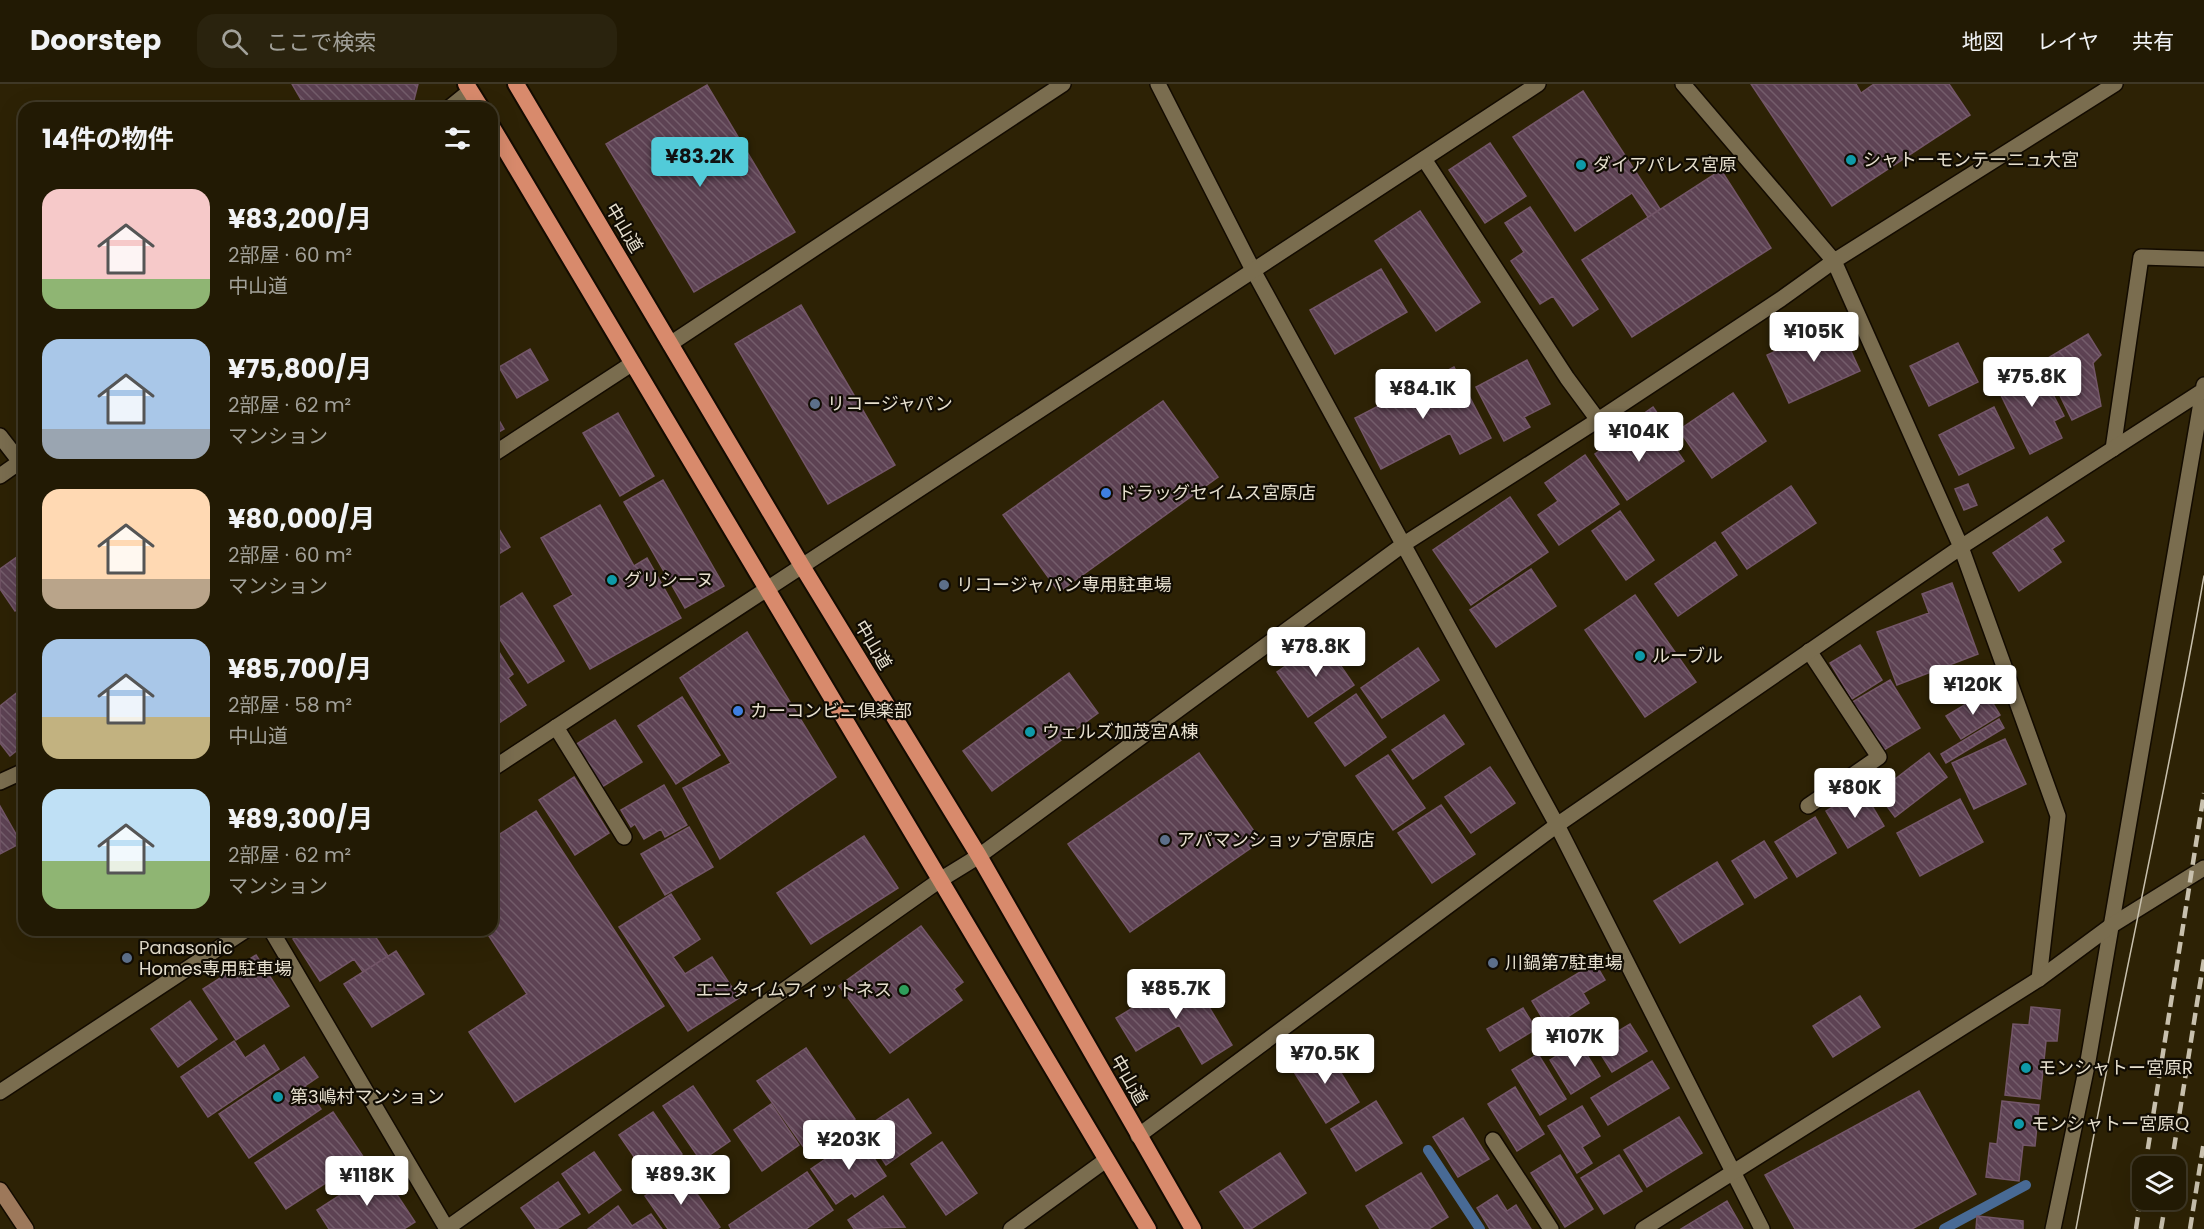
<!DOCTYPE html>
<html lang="ja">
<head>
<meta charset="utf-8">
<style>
  :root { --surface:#221a04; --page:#2a230e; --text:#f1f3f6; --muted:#a2a19a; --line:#3f3826; --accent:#52cbd9 }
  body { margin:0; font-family:Poppins,"Noto Sans JP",sans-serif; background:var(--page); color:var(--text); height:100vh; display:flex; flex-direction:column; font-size:22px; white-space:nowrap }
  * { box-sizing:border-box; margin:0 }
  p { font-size:20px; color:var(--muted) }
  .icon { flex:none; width:33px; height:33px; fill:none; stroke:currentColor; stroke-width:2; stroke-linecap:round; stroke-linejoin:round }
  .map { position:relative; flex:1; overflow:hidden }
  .side { position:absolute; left:18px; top:18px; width:480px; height:834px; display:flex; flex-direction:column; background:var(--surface); border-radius:18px; box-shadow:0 6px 24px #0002,0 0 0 2px var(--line) }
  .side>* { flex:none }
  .tools { position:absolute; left:2132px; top:1072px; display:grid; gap:12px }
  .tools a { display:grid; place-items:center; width:54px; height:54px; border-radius:12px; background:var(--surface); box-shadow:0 6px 24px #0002,0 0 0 2px var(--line); font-size:30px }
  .price { position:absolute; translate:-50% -51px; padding:0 14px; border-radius:6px; background:#fff; color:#222; font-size:20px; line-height:39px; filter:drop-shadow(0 2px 3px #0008) }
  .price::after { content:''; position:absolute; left:50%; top:36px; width:18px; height:14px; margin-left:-9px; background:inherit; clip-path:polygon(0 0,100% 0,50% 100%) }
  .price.current { background:var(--accent); color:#111 }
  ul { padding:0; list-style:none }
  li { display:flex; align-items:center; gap:18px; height:150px; padding:0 24px }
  li span { display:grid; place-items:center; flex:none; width:168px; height:120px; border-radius:18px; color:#555 }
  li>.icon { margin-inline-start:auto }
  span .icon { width:72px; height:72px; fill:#fffc; stroke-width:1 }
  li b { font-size:26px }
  h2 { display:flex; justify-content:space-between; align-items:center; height:72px; padding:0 24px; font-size:26px }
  header { display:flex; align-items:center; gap:36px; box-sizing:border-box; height:84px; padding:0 30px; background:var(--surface); border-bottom:2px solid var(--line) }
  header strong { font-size:28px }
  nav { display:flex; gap:33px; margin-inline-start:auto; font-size:21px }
  .search { width:420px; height:54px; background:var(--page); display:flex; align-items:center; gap:15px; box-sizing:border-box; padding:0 21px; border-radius:18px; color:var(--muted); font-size:22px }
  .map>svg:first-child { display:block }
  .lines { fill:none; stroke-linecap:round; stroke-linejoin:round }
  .stream { stroke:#486a95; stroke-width:10 }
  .building { fill:url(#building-back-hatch); stroke:#735668; stroke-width:1.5 }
  .service-casing { stroke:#130b00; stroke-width:18 }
  .minor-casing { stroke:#130b00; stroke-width:18 }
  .tertiary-casing { stroke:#130b00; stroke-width:18 }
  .secondary-casing { stroke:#130b00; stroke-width:18 }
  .trunk-casing { stroke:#130b00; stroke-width:20 }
  .service { stroke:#7a6d4f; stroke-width:15 }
  .minor { stroke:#7a6d4f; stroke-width:15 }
  .tertiary { stroke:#7a6d4f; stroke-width:15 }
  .secondary { stroke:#9d785a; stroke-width:15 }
  .trunk { stroke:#d88a6c; stroke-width:16 }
  .tram { stroke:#c8c0ad; stroke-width:1.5 }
  .rail { stroke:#c8c0ad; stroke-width:4.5; stroke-dasharray:12 6; stroke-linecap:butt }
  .culture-dot { fill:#0f9aa8; stroke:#110c03; stroke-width:2 }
  .service-dot { fill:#5c6f8a; stroke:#110c03; stroke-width:2 }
  .shop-dot { fill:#3f7fe0; stroke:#110c03; stroke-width:2 }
  .leisure-dot { fill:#2e9e5b; stroke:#110c03; stroke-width:2 }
  .labels { text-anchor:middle; stroke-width:4.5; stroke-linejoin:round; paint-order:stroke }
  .poi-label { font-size:18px; fill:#e6dfce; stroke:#110c03; text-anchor:start }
  .street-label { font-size:18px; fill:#e6dfce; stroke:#110c03 }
</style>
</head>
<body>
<header>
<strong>Doorstep</strong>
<div class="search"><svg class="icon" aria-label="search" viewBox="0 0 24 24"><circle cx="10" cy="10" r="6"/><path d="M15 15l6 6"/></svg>ここで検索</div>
<nav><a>地図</a><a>レイヤ</a><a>共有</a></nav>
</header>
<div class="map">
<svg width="2204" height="1145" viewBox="0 0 2204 1145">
  <defs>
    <pattern id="building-back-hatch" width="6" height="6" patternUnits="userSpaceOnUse" patternTransform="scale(1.5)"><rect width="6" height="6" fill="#5d4253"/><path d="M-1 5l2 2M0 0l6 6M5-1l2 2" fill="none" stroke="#745d6b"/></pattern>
  </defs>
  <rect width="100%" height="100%" fill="#2d2205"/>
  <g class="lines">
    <path class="stream" d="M1428,1066L1480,1145
      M1944,1145L2026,1101"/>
  </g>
  <path class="building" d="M292,0H418L413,20L406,24H306Z
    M1751,0H1856L1861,9L1874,0H1949L1970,31L1832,122Z
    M707,1L795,148L694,208L606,60Z
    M1583,7L1660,125L1648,133L1632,109L1575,147L1513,53Z
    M1490,59L1526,112L1485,139L1449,86Z
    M1721,86L1771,164L1632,253L1582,176Z
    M1530,123L1598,225L1573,242L1553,212L1540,220L1511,177L1524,168L1505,139Z
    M1420,127L1480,218L1436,247L1375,157Z
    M1381,185L1407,228L1335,270L1310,226Z
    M801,221L895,381L828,420L735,260Z
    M1838,239L1860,287L1789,319L1767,271Z
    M2088,250L2101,271L2093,279L2101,322L2072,336L2043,277Z
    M1958,259L1978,298L1929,322L1910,282Z
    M530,265L548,296L517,314L499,283Z
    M1527,276L1550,320L1524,333L1530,343L1504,357L1476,303Z
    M2038,281L2064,332L2054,337L2062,354L2030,370L1996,301Z
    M1454,283L1491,354L1460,370L1450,349L1381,385L1355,334Z
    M1733,309L1766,357L1712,394L1679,346Z
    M1163,317L1218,393L1059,508L1003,431Z
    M1653,323L1667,343L1643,361L1629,340Z
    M1994,323L2014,364L1959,391L1939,351Z
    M492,324L504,345L492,352Z
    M618,329L654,392L620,412L583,349Z
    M1663,346L1684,377L1627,416L1595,370L1618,354L1626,365L1636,358L1639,363Z
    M1585,371L1619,420L1559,461L1538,431L1558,417L1545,399Z
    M663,396L724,502L685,524L624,418Z
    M1968,400L1977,421L1964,426L1955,405Z
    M1791,402L1816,439L1747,485L1722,449Z
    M1510,413L1548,468L1471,521L1433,466Z
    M600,421L634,482L647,474L681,534L590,585L554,522L573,511L541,454Z
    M1620,427L1654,476L1626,496L1592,447Z
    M2047,433L2064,457L2052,465L2061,478L2019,507L1993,469Z
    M492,434L510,463L492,474Z
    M1715,458L1737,491L1678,532L1655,500Z
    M24,468V521L15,527L0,505V485Z
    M1531,485L1556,522L1496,563L1470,526Z
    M1952,499L1978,570L1897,601L1877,548L1929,529L1922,510Z
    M522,509L564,577L528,599L492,543V528Z
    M1635,511L1696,598L1645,633L1585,546Z
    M747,548L836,693L720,775L683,704L731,679L680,594Z
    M1323,556L1354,601L1308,633L1277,588Z
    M1860,561L1882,596L1852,615L1830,579Z
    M1418,564L1439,596L1382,634L1361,604Z
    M499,568L513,590L508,594L526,621L499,639L492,628V572Z
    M1069,589L1098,629L992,707L963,667Z
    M1890,596L1920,644L1879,669L1849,620Z
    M24,603V661L10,672L0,659V622Z
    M1986,608L2000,631L1961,655L1946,632Z
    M1356,610L1386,653L1345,682L1315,639Z
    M682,613L720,671L676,700L638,642Z
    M1444,631L1464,660L1413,695L1392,666Z
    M1999,635L2004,644L1946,679L1941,670Z
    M615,636L642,678L602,703L575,661Z
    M2005,655L2026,700L1974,725L1952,679Z
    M1199,669L1261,757L1130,848L1068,760Z
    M1929,669L1947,693L1895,733L1877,709Z
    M1388,671L1425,724L1393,746L1356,692Z
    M1490,683L1515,719L1471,749L1445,713Z
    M574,693L609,749L575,771L539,716Z
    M664,701L687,741L665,753L661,745L644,755L635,740L631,743L621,726Z
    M1862,705L1884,742L1848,764L1826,727Z
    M1960,715L1983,758L1920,792L1897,749Z
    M1441,721L1475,770L1432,799L1398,749Z
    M0,722L21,759L0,770Z
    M536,727L664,922L515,1018L469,948L527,910L485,846H492V755Z
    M1815,733L1836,769L1797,793L1775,758Z
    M689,743L713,783L665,811L641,770Z
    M864,752L898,804L811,860L777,809Z
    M1764,757L1787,794L1755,814L1732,777Z
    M1717,778L1743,820L1680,859L1654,817Z
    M671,810L700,855L673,873L685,890L712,873L739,914L688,947L619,843Z
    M921,842L963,898L954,905L962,916L890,969L839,902Z
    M308,846H371L388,872L363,888L354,875L320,897L293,855Z
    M396,867L424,910L372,943L344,900Z
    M256,871L289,922L236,956L203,905Z
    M1595,879L1605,896L1583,909L1589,919L1549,945L1532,917Z
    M1189,890L1232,961L1202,980L1179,941L1136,967L1116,934Z
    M1860,912L1880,943L1833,973L1813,942Z
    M190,917L217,955L178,983L151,945Z
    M2031,923L2060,926L2057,957H2046L2040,1015L2005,1011L2013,940L2029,941Z
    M1523,924L1536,945L1500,967L1487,945Z
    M1630,940L1647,967L1612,988L1595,961Z
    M234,957L245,974L264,961L279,985L208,1033L181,993Z
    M1579,958L1600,992L1571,1010L1550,976Z
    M1325,963L1359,1018L1326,1039L1291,983Z
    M806,964L855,1035L807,1068L757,997Z
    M1538,970L1566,1015L1540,1031L1512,986Z
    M304,973L318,993L305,1002L321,1025L249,1074L219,1030Z
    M1652,977L1669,1004L1608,1041L1591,1014Z
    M693,1002L730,1057L701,1077L663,1022Z
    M1515,1003L1544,1050L1517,1067L1488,1020Z
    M1919,1007L1976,1110L1912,1145H1795L1765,1091Z
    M908,1015L931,1049L886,1081L862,1046Z
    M1376,1017L1402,1059L1356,1087L1331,1045Z
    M2002,1017L2039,1021L2035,1062L2023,1061L2019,1097L1986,1093L1990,1059L1997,1060Z
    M771,1020L799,1061L762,1087L734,1046Z
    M1582,1022L1600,1052L1582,1063L1592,1079L1577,1089L1548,1042Z
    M333,1028L364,1074L286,1125L255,1079Z
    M653,1028L682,1070L648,1093L619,1051Z
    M1679,1033L1702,1069L1647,1103L1624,1066Z
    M1463,1034L1489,1075L1458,1093L1433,1053Z
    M859,1052L886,1092L855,1113L852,1109L836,1120L811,1085Z
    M942,1058L977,1109L946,1131L911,1080Z
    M594,1068L621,1106L589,1129L562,1090Z
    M1280,1069L1306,1109L1251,1145H1245L1220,1108Z
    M1560,1071L1593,1125L1565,1143L1531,1089Z
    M1619,1071L1642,1107L1604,1130L1581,1094Z
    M380,1085L415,1138L404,1145H329L317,1126Z
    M681,1087L720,1143L717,1145H668L645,1112Z
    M807,1088L833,1126L806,1145H731L729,1141Z
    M1421,1089L1448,1133L1429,1145H1380L1366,1122Z
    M558,1098L580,1130L557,1145H536L521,1124Z
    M1497,1111L1507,1127L1516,1121L1531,1145H1490L1477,1124Z
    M883,1112L905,1143L854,1145L848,1136Z
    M1727,1117L1743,1145H1681Z
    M618,1122L632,1142L651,1130L662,1145H588Z
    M1977,1132L2023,1137V1145H1976Z"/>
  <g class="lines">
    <g class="service-casing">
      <path id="service" d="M1424,75L1567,294L1598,336
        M2113,365L2141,173L2204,175
        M1808,722L1879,673L1809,567
        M1493,1056L1551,1145"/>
    </g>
    <g class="minor-casing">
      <path id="minor" d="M1158,0L1254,188L1557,741L1762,1145
        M1683,0L1834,177L1961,463L2058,732L2039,895
        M449,24L470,7
        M670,260L1063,0
        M0,352L24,383
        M492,371L633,279
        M0,392L24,375
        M556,643L624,753
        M0,698L24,687
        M271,846L447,1145
        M1138,1052L1557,741L1961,463L2204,306
        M446,1145L940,796L979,772L1404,460L1598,336L1781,215L1834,177L2115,0
        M1011,1145L1106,1076
        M2053,1145L2088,977L2204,301"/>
    </g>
    <g class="tertiary-casing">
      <path id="tertiary" d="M492,685L1538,0
        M0,1008L246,846
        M1643,1145L2039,895L2112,841L2204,784"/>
    </g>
    <g class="secondary-casing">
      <path id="secondary" d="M0,1106L26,1145"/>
    </g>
    <g class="trunk-casing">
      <path id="trunk" d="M466,0L481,24
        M516,0L802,482L979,772L1193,1145
        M492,43L1148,1145"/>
    </g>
    <use href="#service" class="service"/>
    <use href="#minor" class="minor"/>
    <use href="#tertiary" class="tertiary"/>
    <use href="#secondary" class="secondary"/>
    <use href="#trunk" class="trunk"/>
    <path class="tram" d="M2076,1145C2116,927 2166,710 2204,492"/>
    <path class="rail" d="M2145,1083L2204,709
      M2171,1083L2204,875
      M2136,1145L2142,1104
      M2161,1145L2166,1116
      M2190,1145L2204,1057"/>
  </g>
  <g class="culture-dot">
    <circle cx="1851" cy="76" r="6"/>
    <circle cx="1581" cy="81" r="6"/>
    <circle cx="612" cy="496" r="6"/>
    <circle cx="1640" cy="572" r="6"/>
    <circle cx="1030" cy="648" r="6"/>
    <circle cx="2026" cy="984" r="6"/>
    <circle cx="278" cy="1013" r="6"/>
    <circle cx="2019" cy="1040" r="6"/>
  </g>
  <g class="service-dot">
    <circle cx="815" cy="320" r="6"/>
    <circle cx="944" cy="501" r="6"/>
    <circle cx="1165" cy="756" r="6"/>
    <circle cx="127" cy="874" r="6"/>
    <circle cx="1493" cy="879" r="6"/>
  </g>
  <g class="shop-dot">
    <circle cx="1106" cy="409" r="6"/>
    <circle cx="738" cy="627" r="6"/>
  </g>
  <circle class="leisure-dot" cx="904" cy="906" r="6"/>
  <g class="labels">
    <g class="poi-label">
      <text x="1863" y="82">シャトーモンテーニュ大宮</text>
      <text x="1593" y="87">ダイアパレス宮原</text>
      <text x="827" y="326">リコージャパン</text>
      <text x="1118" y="415">ドラッグセイムス宮原店</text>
      <text x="624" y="502">グリシーヌ</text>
      <text x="956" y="507">リコージャパン専用駐車場</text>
      <text x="1652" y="578">ルーブル</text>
      <text x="750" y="633">カーコンビニ倶楽部</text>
      <text x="1042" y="654">ウェルズ加茂宮A棟</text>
      <text x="1177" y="762">アパマンショップ宮原店</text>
      <text x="139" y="870">Panasonic<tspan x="139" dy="21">Homes専用駐車場</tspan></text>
      <text x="1505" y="885">川鍋第7駐車場</text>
      <text x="892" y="912" text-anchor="end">エニタイムフィットネス</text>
      <text x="2038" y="990">モンシャトー宮原R</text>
      <text x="290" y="1019">第3嶋村マンション</text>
      <text x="2031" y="1046">モンシャトー宮原Q</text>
    </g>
    <g class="street-label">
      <text transform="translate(624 144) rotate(59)" y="6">中山道</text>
      <text transform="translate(873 561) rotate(59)" y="6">中山道</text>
      <text transform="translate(1129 996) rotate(60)" y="6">中山道</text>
    </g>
  </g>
</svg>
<div class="tools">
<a><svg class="icon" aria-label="layers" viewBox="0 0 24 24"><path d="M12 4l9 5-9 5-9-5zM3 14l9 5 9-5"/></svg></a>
</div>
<b class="price current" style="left:700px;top:104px">¥83.2K</b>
<b class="price" style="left:1814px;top:279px">¥105K</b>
<b class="price" style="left:2032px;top:324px">¥75.8K</b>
<b class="price" style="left:1423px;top:336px">¥84.1K</b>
<b class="price" style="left:1639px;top:379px">¥104K</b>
<b class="price" style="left:1316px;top:594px">¥78.8K</b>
<b class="price" style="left:1973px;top:632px">¥120K</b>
<b class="price" style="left:1855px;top:735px">¥80K</b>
<b class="price" style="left:1176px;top:936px">¥85.7K</b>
<b class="price" style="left:1575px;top:984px">¥107K</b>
<b class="price" style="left:1325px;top:1001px">¥70.5K</b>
<b class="price" style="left:849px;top:1087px">¥203K</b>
<b class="price" style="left:681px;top:1122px">¥89.3K</b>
<b class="price" style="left:367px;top:1123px">¥118K</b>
<section class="side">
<h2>14件の物件<svg class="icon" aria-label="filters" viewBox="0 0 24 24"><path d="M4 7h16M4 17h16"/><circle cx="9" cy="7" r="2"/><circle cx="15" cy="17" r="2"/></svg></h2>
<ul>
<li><span style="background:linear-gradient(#f6c9c9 75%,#8fb573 0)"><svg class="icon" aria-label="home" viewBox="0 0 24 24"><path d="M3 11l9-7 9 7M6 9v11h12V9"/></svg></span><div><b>¥83,200/月</b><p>2部屋 · 60 m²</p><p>中山道</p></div></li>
<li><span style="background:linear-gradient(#a9c7e8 75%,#9aa5b1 0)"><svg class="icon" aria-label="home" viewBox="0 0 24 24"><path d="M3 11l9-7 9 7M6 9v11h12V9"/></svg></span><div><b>¥75,800/月</b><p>2部屋 · 62 m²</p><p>マンション</p></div></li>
<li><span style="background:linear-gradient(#ffd9b3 75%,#b9a48a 0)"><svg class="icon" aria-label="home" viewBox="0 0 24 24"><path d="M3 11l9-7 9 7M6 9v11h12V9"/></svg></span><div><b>¥80,000/月</b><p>2部屋 · 60 m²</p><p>マンション</p></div></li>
<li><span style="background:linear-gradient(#a9c7e8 65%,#c2b280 0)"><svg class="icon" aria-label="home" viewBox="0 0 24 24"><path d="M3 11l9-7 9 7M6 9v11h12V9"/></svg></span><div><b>¥85,700/月</b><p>2部屋 · 58 m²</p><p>中山道</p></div></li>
<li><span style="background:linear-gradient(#bfe0f5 60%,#8fb573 0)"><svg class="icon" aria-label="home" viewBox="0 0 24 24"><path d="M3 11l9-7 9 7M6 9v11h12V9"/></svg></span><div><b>¥89,300/月</b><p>2部屋 · 62 m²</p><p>マンション</p></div></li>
</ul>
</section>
</div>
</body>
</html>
